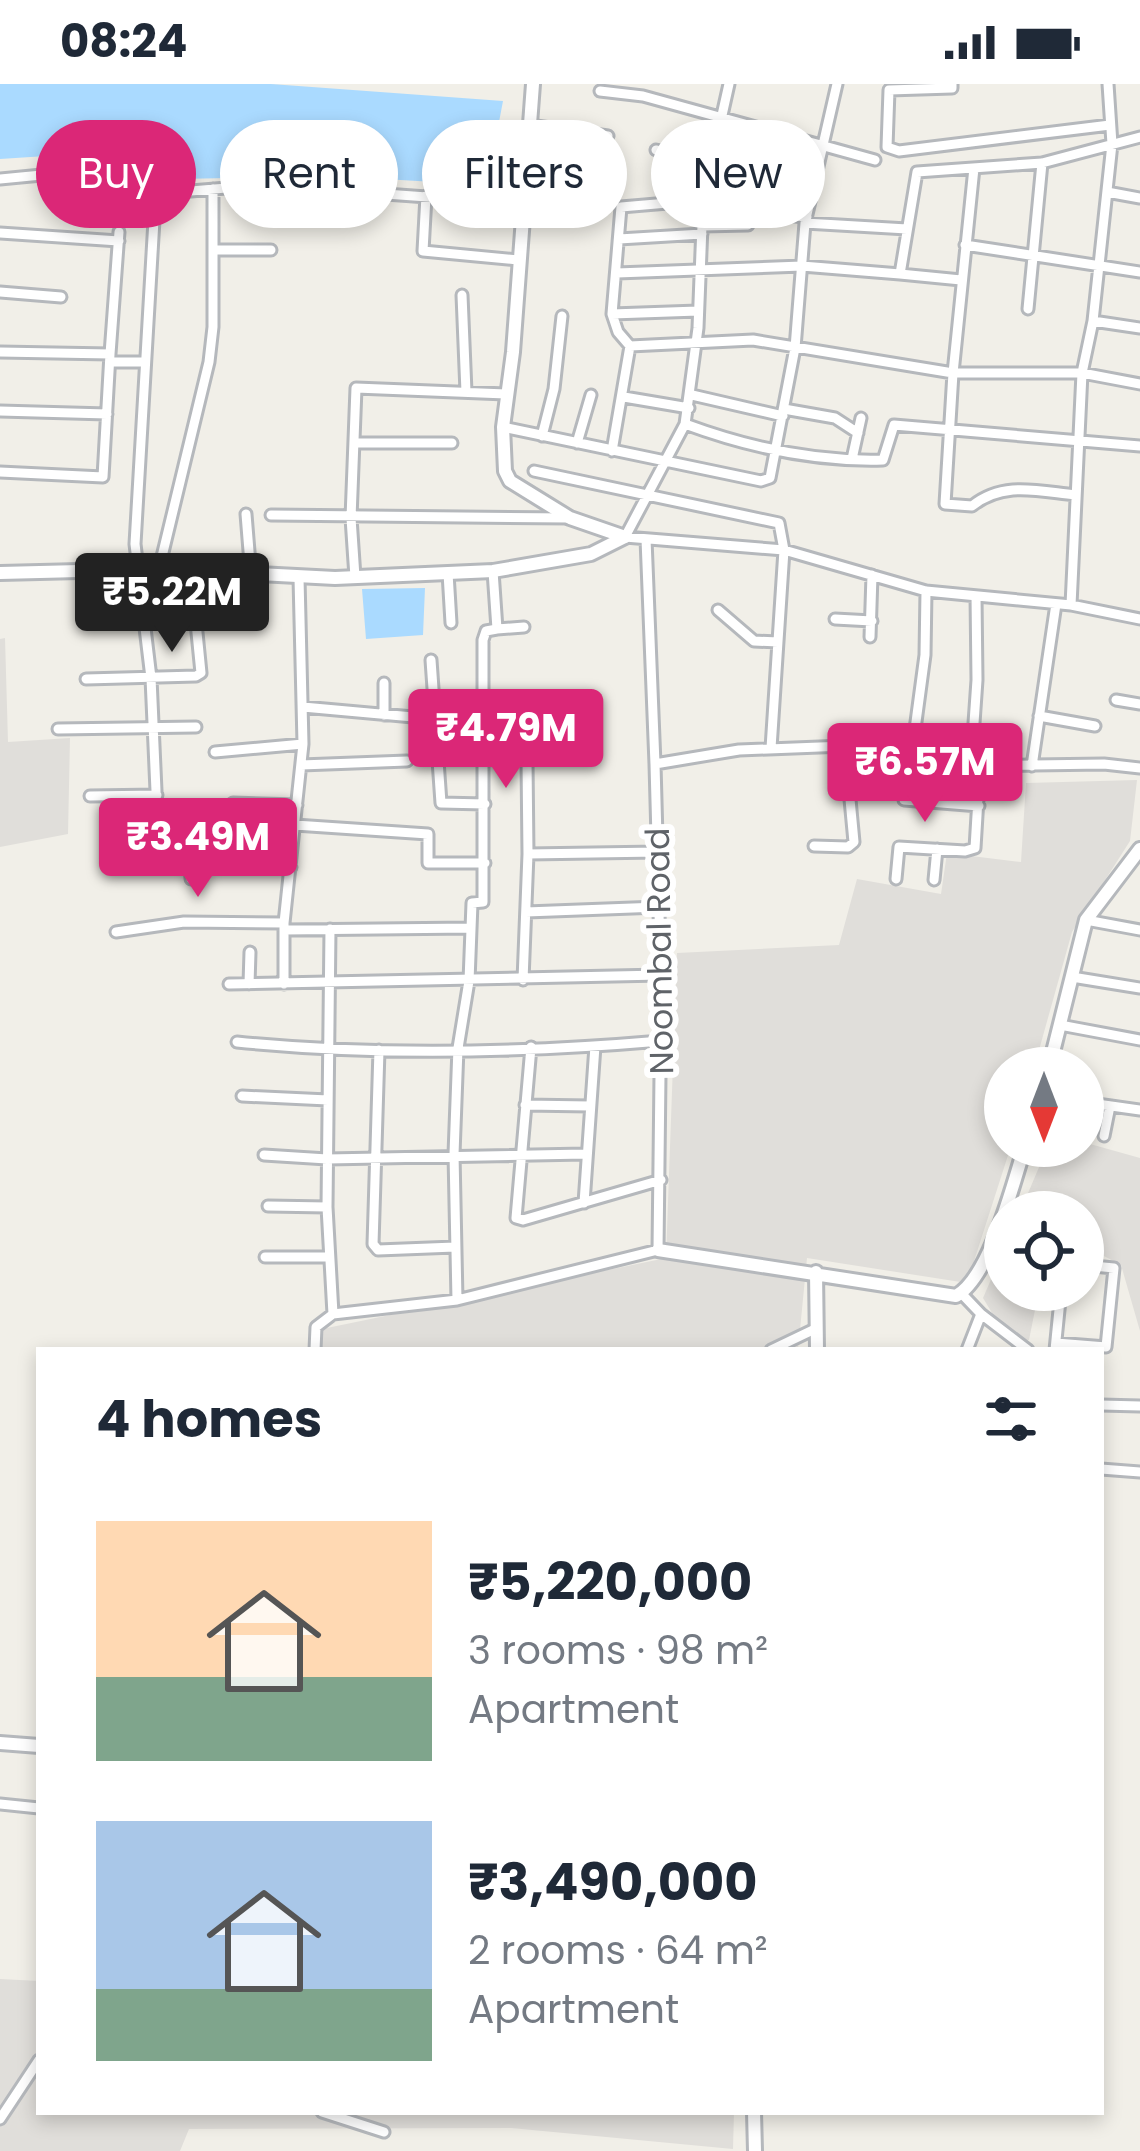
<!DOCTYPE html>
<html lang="en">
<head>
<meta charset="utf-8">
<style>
  :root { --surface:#fff; --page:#f2f2f3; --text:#1f2937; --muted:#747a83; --accent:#db2777 }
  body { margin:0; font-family:Poppins,sans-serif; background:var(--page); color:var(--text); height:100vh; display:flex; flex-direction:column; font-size:45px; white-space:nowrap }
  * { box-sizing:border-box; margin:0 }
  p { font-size:39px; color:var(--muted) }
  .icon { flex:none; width:66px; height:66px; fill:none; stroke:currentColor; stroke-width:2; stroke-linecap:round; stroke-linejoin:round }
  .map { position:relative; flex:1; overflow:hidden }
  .drawer { position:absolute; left:36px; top:1263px; width:1068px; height:768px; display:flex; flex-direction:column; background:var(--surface); border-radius:0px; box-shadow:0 6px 18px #0003 }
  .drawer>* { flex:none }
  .top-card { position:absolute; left:36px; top:36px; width:1068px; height:108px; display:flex; gap:24px }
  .needle { width:78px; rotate:180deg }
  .controls { position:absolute; left:984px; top:963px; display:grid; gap:24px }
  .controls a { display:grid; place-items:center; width:120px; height:120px; border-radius:50%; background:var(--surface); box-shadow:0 6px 18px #0003; font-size:60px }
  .price { position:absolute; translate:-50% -102px; padding:0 27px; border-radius:12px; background:var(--accent); color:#fff; font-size:39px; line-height:78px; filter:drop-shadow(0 3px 6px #0008) }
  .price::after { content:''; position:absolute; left:50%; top:72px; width:36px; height:27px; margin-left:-18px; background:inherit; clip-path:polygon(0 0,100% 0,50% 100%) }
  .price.active { background:#222; color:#fff }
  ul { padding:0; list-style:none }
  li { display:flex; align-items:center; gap:36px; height:300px; padding:0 60px }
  li span { display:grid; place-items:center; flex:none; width:336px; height:240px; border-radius:0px; color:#555 }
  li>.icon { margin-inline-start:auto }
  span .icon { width:144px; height:144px; fill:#fffc; stroke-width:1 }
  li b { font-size:51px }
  h2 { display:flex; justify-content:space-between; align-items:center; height:144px; padding:0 60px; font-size:51px }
  .chip { padding:0 42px; border-radius:54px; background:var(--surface); box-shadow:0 6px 18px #0003; font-size:42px; line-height:108px }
  .chip.active { background:var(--accent); color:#fff }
  .status { display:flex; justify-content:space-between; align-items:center; height:84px; padding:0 60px; background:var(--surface); direction:ltr }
  .status svg { height:33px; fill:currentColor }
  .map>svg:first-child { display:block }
  .industrial { fill:#e0deda }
  .water { fill:#aadaff }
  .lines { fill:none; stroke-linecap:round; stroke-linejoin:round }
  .minor-casing { stroke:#b5b8bc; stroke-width:15 }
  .tertiary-casing { stroke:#b5b8bc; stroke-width:18 }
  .minor { stroke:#fff; stroke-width:9 }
  .tertiary { stroke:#fff; stroke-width:12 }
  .labels { text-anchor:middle; stroke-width:12; stroke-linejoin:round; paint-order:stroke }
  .street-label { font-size:33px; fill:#5f6368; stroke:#fff }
</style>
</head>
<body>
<div class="status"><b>08:24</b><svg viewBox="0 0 49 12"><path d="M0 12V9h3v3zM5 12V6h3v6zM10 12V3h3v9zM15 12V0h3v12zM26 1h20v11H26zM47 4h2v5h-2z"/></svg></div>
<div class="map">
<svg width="1140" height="2067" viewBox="0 0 1140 2067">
  <rect width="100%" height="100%" fill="#f1efe8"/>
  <path class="industrial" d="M5,554L8,658L70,654L68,750L0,763V555Z
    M1137,696L1130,757L1072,848L1034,984H1005V1062H1011L967,1199L807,1174L798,1266H322V1245L666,1174L677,869L839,861L857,795L941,810L947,769L1021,778L1026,699Z
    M1083,1058L1140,1074V1247L1121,1181L1083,1161V1128H1020L1048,1062H1083Z
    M1005,1163V1206H1039L1029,1256L1009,1257L983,1214Z
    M0,1895L39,1897V2028H734L733,2065L511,2044L189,2045L180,2067H0Z"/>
  <path class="water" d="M0,0H271L503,17L487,101L331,92L177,95L46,72L0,75Z
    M425,504L423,551L366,555L362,505Z"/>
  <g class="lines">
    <g class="minor-casing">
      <path id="minor" d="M729,0L703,116L698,244L685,340L625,453L784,466L926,507L1071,521L1140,535
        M952,0V4L889,6L887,63L899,67L1110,41
        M600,7L643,12L875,76
        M529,41L608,52
        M656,66L711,77
        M767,77L775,47
        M974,84L953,289L945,420L972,422C1003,397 1037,407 1075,411
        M0,95L52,90L179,108L261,101L525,120
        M153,103L154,136L135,460L151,594L158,752H189L191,795
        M526,106L608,109
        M1107,108L1140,114
        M426,112L423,167L518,176
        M759,129L807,133
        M805,139L907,145
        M702,142L748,141
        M0,149L119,157
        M619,155L702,150
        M965,161L1140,188
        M213,166H271
        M617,189L802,182L900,190
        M961,196L900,190L917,88L1042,79L1140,53
        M0,208L61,213
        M462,211L466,308
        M1028,225L1042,79
        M612,230L698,227
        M1093,237L1140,244
        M630,262L753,256L953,289H1082L1140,300
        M630,262L618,248L612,230L621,123L703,116
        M0,268L110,270L103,393L0,388
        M110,270L119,148
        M110,278H143
        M692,311L783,332
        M624,313L689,324
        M784,325L835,334L858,349
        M0,327L107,330
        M685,340C750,364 814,378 883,376L894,341L1140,362
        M503,343L761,397L770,394L795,264L805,139L837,0
        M542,352L554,305L562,232
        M355,359H452
        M577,359L591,311
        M612,367L630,262
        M852,375L861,334
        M534,387L779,439L784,466L771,664
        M246,430L251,492
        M271,431L570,434
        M646,455L655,680
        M159,485L209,278L213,243V105
        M493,487L497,545L524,543
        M448,489L451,539
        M355,493L351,434L356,304L506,310
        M1071,521L1082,289L1093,237L1112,60L1108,0
        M718,526L754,557L778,558
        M835,535L872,537
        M870,553L872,491
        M431,576L441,719L485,720
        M86,595L196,592L201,589L191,488
        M1116,616L1140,620
        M303,623L435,635
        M384,631V599
        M1039,632L1095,642
        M521,642L527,677L528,770
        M58,645L196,643
        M215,668L303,660
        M911,675L925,571L926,507
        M301,681L407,677
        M971,682L977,596L976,512
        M1032,682L1056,520
        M90,712L157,711
        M904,716L979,722
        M233,719L297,721
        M295,741L428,750V779H485
        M814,762L848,763L854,758L845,662
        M233,778L291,783
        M896,795L899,763L965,767L975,764L980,682
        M934,796L937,765
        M526,828L659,823
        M1086,836L1140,846
        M330,845L327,1123L333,1230
        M284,846L471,844
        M116,848L184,838L284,839
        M1072,893L1140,904
        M523,896L528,770L658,768
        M229,900L661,891
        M249,900L250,868
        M284,900V839L303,660L299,494
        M1060,941L1140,956
        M237,958C376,972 521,969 661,957
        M531,963L516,1134L523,1136L661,1096
        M379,966L373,1160L378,1166L455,1163
        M242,1012L328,1016
        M1083,1018L1140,1026
        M525,1021L590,1022
        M1104,1052L1110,1022
        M264,1071L327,1075L585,1070
        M584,1119L595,962
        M268,1122L327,1123
        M265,1173H329
        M961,1209L981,1230L1028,1266
        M457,1216L454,1070L458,964L469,897L472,819L483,818V556L486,547L497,545
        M1056,1259L1106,1263L1114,1184L1083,1181
        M315,1266L316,1243L333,1230L457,1216L658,1166L661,903L655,680L739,666L845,662L971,682L1104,680L1140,684
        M771,1266L817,1244
        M967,1266L981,1230
        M1055,1266L1061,1206
        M1101,1321L1140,1322
        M1101,1385L1140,1388
        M0,1720L39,1724
        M322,2028L384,2048
        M0,2035L39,1976"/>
    </g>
    <g class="tertiary-casing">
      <path id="tertiary" d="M533,0L513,268L503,343L505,387L510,397L570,434L625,453
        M0,489L159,485L335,494L493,487L591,470L625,453
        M1049,984L1086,836L1140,765
        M658,1166L956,1212C990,1193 1013,1100 1025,1062
        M816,1188L817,1266
        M0,1659L39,1662
        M754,2028L755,2067"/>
    </g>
    <use href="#minor" class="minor"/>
    <use href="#tertiary" class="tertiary"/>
  </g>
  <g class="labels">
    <g class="street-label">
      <text transform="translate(659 867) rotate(-91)" y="12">Noombal Road</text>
    </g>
  </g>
</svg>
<div class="controls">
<a><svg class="needle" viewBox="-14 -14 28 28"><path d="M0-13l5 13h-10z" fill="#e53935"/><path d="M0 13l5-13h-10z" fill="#747a83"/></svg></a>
<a><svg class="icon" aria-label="locate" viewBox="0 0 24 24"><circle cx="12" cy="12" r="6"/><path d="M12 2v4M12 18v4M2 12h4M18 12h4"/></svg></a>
</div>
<b class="price active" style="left:172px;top:571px">₹5.22M</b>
<b class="price" style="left:506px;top:707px">₹4.79M</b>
<b class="price" style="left:925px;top:741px">₹6.57M</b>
<b class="price" style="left:198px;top:816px">₹3.49M</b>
<div class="top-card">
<a class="chip active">Buy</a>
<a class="chip">Rent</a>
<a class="chip">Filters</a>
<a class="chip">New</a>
</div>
<section class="drawer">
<h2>4 homes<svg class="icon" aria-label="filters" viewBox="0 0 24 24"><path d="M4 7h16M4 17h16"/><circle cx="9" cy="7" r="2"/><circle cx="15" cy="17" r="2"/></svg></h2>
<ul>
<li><span style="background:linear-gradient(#ffd9b3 65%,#7fa58c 0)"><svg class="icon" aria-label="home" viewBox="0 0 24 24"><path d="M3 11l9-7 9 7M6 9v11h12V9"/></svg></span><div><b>₹5,220,000</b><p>3 rooms · 98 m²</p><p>Apartment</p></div></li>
<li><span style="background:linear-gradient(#a9c7e8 70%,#7fa58c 0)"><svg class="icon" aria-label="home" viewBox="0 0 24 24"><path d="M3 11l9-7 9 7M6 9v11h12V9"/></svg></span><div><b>₹3,490,000</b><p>2 rooms · 64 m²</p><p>Apartment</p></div></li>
</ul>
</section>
</div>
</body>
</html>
